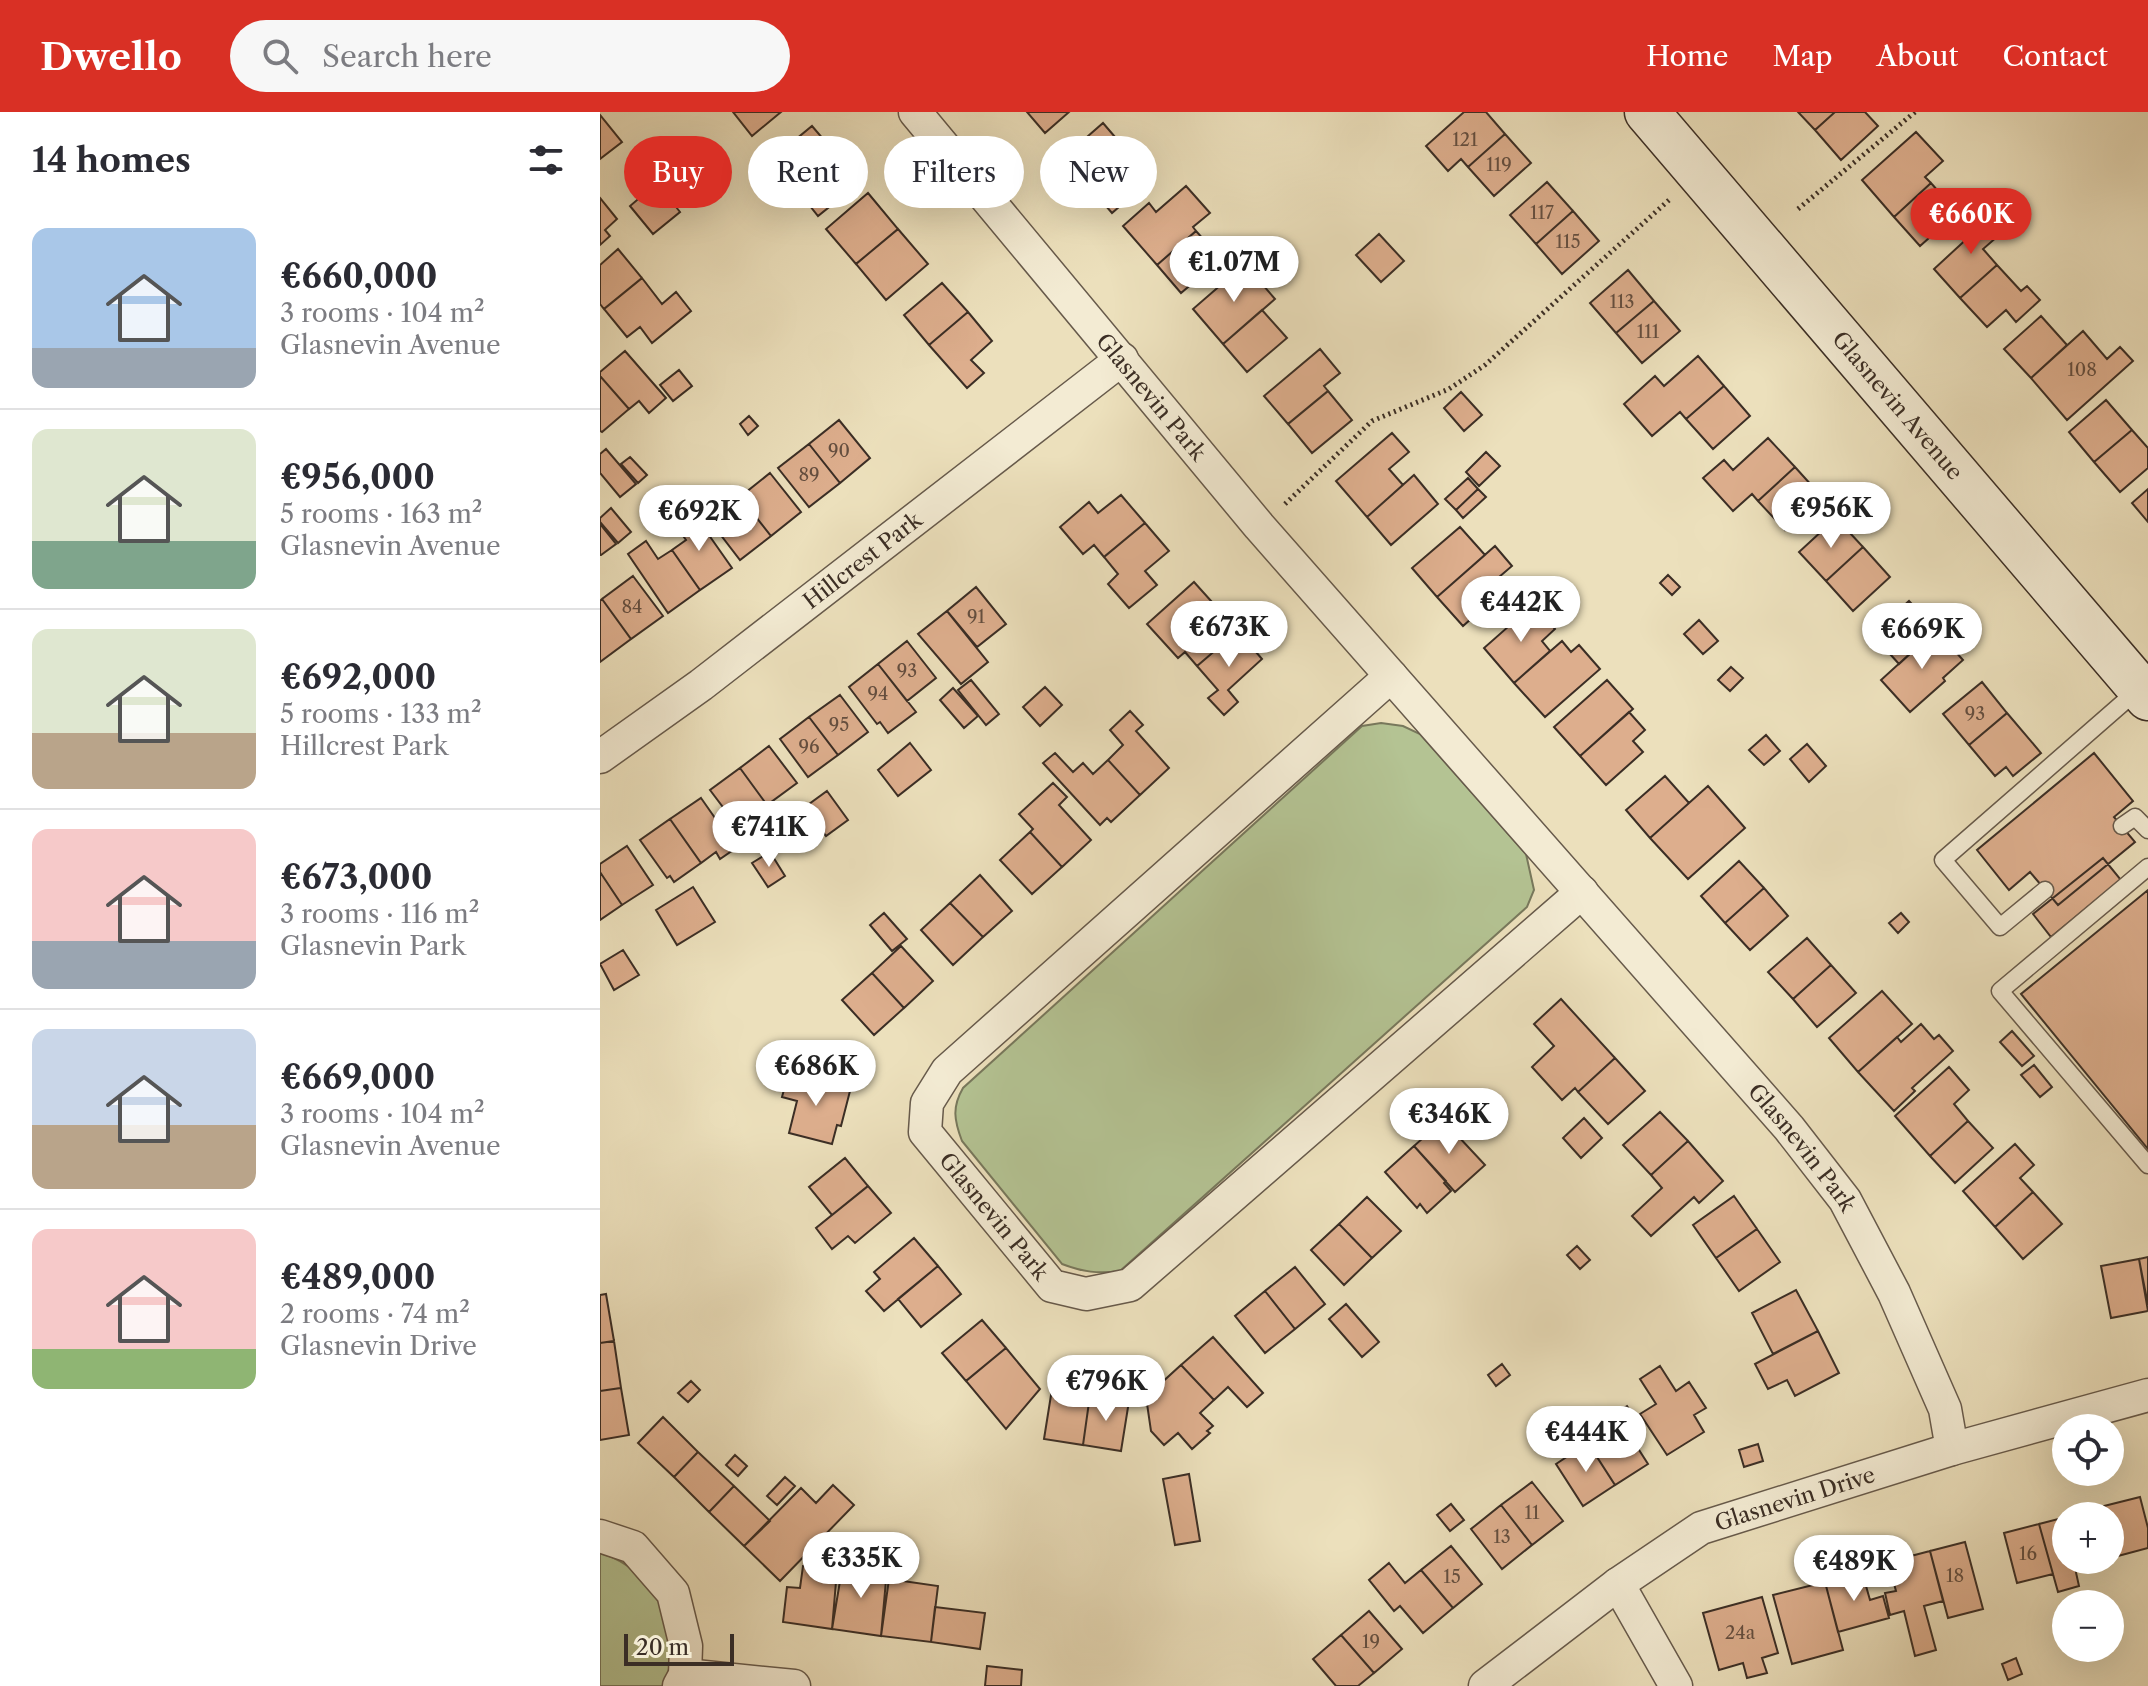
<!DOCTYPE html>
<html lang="en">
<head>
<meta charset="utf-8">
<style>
  :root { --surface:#fff; --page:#f7f7f7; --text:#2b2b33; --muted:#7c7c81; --line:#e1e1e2; --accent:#d93025 }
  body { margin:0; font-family:"Libre Caslon Text",serif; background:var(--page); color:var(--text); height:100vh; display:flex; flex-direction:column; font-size:30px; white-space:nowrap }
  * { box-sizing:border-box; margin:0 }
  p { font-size:26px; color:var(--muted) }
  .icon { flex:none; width:44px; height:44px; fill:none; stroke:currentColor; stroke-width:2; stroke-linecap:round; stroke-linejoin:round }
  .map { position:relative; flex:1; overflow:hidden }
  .details { display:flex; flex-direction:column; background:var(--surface); width:600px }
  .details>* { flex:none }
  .guide { position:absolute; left:24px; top:24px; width:760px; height:72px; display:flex; gap:16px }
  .tools { position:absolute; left:1452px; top:1302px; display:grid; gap:16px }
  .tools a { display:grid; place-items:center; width:72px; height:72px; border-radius:50%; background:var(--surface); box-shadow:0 8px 32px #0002; font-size:40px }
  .scale { position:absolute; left:24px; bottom:20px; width:110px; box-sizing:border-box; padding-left:8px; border:4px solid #3b2e25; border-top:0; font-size:22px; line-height:28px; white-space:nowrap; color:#3b2e25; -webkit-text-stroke:6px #f3ebd3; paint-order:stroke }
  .price { position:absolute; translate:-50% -68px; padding:0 18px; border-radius:28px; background:#fff; color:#222; font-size:26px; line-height:52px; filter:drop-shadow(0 2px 4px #0008) }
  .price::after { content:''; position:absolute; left:50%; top:48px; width:24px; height:18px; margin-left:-12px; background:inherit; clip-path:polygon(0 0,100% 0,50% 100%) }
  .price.selected { background:var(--accent); color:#fff }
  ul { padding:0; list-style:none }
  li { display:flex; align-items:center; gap:24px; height:200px; padding:0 32px }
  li+li { border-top:2px solid var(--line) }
  li span { display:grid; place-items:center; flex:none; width:224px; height:160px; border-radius:16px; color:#555 }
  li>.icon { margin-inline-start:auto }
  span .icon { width:96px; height:96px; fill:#fffc; stroke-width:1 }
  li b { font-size:34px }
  h2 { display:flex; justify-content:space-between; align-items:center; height:96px; padding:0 32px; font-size:34px }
  .tag { padding:0 28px; border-radius:36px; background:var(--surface); box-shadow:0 8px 32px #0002; font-size:28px; line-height:72px }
  .tag.selected { background:var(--accent); color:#fff }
  header { display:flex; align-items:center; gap:48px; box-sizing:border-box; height:112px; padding:0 40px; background:var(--accent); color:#fff }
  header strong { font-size:38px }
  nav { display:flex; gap:44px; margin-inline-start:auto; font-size:28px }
  .search { width:560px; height:72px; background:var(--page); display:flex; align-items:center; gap:20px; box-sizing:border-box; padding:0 28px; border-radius:44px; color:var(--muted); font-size:30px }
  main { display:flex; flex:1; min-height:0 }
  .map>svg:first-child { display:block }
  .green { fill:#b4c393; stroke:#78785c; stroke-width:2 }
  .building { fill:#ddae8d; stroke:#3b2e25; stroke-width:2 }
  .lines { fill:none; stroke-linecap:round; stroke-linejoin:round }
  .service-casing { stroke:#675a4b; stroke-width:19 }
  .minor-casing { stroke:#675a4b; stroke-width:35 }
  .secondary-casing { stroke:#3b2e25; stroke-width:47 }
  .path { stroke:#3b2e25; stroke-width:5; stroke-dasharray:2 4; stroke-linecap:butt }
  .service { stroke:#f3ebd3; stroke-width:16 }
  .minor { stroke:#f3ebd3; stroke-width:32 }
  .secondary { stroke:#f3ebd3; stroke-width:44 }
  .labels { text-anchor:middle; stroke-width:8; stroke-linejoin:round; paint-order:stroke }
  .number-label { font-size:18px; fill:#644e3f }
  .street-label { font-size:22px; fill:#3b2e25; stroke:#f3ebd3 }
</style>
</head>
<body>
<header>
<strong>Dwello</strong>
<div class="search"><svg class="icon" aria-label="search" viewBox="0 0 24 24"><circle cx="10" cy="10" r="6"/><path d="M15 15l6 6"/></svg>Search here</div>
<nav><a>Home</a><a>Map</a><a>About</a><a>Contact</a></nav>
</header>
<main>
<section class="details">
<h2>14 homes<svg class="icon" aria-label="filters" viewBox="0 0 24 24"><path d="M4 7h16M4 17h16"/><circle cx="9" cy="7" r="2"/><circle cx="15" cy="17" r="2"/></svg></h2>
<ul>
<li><span style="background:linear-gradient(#a9c7e8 75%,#9aa5b1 0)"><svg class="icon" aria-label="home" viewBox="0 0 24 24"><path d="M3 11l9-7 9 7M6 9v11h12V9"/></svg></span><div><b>€660,000</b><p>3 rooms · 104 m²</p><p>Glasnevin Avenue</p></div></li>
<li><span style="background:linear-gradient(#dfe7d0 70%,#7fa58c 0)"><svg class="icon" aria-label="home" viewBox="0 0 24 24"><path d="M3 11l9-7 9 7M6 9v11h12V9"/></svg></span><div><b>€956,000</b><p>5 rooms · 163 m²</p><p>Glasnevin Avenue</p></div></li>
<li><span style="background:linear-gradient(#dfe7d0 65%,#b9a48a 0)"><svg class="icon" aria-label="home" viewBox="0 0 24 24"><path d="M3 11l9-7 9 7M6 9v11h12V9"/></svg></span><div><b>€692,000</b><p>5 rooms · 133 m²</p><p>Hillcrest Park</p></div></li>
<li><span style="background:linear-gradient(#f6c9c9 70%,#9aa5b1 0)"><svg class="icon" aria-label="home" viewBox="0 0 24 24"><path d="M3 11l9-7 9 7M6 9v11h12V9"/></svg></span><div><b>€673,000</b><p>3 rooms · 116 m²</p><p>Glasnevin Park</p></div></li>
<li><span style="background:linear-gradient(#c9d6e8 60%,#b9a48a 0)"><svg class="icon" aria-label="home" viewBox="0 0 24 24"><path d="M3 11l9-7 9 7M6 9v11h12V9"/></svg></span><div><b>€669,000</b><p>3 rooms · 104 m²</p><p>Glasnevin Avenue</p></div></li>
<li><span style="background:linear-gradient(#f6c9c9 75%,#8fb573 0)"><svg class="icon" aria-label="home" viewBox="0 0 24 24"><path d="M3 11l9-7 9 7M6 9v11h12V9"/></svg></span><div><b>€489,000</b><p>2 rooms · 74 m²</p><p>Glasnevin Drive</p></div></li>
</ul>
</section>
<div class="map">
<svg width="1548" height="1574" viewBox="0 0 1548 1574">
  <rect width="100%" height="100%" fill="#ece0bc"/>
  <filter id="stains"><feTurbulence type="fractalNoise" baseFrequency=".0025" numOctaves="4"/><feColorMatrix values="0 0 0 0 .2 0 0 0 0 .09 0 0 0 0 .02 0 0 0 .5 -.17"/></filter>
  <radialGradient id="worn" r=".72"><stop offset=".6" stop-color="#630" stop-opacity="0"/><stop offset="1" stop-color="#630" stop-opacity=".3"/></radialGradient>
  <path class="green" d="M781,611L803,614L820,622L926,742L934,778L927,795L520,1159C498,1162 483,1160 462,1152L362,1029C354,1008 352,995 363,976L762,614Z
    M0,1441C58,1458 82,1519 65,1574H0Z"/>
  <path class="building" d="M133,0H181L152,24Z
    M427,0H469L445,21Z
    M864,0H886L905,22L868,55L861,47L848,59L826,34Z
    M1198,0H1235L1215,18Z
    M1235,0H1265L1278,14L1241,48L1215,18Z
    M0,3L22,30L0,47Z
    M503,11L527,39L488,73L464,45Z
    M212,14L236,42L195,75L172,47Z
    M1316,20L1343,49L1325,65L1331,71L1294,105L1262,68Z
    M905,22L931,51L894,84L868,55Z
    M527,39L551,67L512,101L488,73Z
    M236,42L259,71L218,104L195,75Z
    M947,70L973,99L936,132L910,103Z
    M57,71L80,100L53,122L30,94Z
    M1331,71L1357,101L1320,134L1294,105Z
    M586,74L610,101L593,115L596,119L557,153L523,114L549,91L556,100Z
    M268,81L298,117L256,152L226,117Z
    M0,86L17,107L5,118L10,124L0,133Z
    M1386,97L1405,118L1383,137L1397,153L1360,186L1334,157L1371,123L1364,116Z
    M973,99L999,129L962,162L936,132Z
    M298,117L328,152L286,188L256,152Z
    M596,119L621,147L581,181L557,153Z
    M779,122L804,149L781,170L756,143Z
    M18,137L42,166L4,197L0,192V153Z
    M645,152L675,187L623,232L593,197Z
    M1397,153L1421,179L1427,174L1440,188L1416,210L1406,198L1387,215L1360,186Z
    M1028,158L1054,189L1016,221L990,191Z
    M42,166L62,192L76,180L91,199L52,231L40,215L27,225L4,197Z
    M342,171L368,200L329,233L304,203Z
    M1054,189L1080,219L1042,251L1016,221Z
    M662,198L687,226L647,260L623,232Z
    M368,200L392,229L371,248L384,261L367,276L329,233Z
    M1441,204L1467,233L1431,266L1404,237Z
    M1483,219L1507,247L1520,235L1533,249L1467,308L1431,266Z
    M720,237L740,261L724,274L728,279L688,312L664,284Z
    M25,239L66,286L49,301L39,289L29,297L0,264V260Z
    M1098,244L1124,274L1086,307L1080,300L1052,324L1024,292L1055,264L1064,274Z
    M79,258L92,274L73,289L60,273Z
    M0,264L29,297L2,320L0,319Z
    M1124,274L1150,304L1113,337L1086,307Z
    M728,279L752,308L712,341L688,312Z
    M861,280L882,303L864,319L844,296Z
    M1506,288L1532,318L1494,350L1469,320Z
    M149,304L158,314L148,323L140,312Z
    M239,308L270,346L240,371L209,332Z
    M1532,318L1548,336V356L1520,380L1494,350Z
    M792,321L809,340L789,357L803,373L767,405L736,369Z
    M1168,326L1195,355L1158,389L1152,382L1133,399L1103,366L1124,348L1133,358Z
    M209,332L240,371L209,395L178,356Z
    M6,337L36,372L20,385L0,361V342Z
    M886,340L900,354L879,374L866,360Z
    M30,345L47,363L38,371L21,352Z
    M1195,355L1222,385L1185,418L1158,389Z
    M170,361L201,400L171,424L140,385Z
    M814,363L838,392L791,433L767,405Z
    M868,366L878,377L856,398L845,387Z
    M878,377L886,385L863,406L856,398Z
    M1548,377V410L1532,391Z
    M521,383L545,411L504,445L494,433L483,442L460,415L489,390L498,401Z
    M140,385L171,424L140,448L110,409Z
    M11,396L31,420L18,431L0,410V406Z
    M92,399L132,456L100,478L72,438L86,428L74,411Z
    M1236,406L1263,435L1226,469L1199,440Z
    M545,411L569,439L545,459L557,473L529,496L508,472L518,462L504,445Z
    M0,412L16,432L1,443H0Z
    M860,415L885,443L837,485L812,456Z
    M46,429L58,447L72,438L100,478L68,501L28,442Z
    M895,434L912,454L891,472L899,482L863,514L837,485Z
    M1263,435L1290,465L1253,499L1226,469Z
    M1068,463L1080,475L1072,483L1060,471Z
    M33,464L63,504L31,527L2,487Z
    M594,470L638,519L597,554L585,540L578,546L547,512Z
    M376,475L406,512L377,535L347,499Z
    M2,487L31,527L0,550V489Z
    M1309,489L1336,518L1299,552L1272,522Z
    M934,492L955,517L942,529L950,539L914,571L884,536Z
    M347,499L388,550L361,572L318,522Z
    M1099,508L1118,529L1103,542L1084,522Z
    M1336,518L1363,548L1343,566L1345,569L1310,600L1281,568Z
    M638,519L662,547L628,578L638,590L624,603L608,586L618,578L597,554Z
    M307,529L336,566L307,589L278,552Z
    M962,529L971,540L979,533L1000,557L945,605L914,571Z
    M278,552L316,600L288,621L280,610L277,612L249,575Z
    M1131,555L1143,566L1130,579L1118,568Z
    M371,568L399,602L386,613L358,578Z
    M1007,568L1033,597L980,644L954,615Z
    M1382,570L1407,601L1369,633L1343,602Z
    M445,575L462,593L440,614L423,595Z
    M353,576L378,604L364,616L340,588Z
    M240,583L268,620L238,643L209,605Z
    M530,599L543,613L536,619L569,656L540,683L508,648L523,633L510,618Z
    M1029,600L1045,618L1033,629L1043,640L1006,673L980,644Z
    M1407,601L1441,641L1413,664L1406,655L1395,664L1369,633Z
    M209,605L238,643L208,665L180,627Z
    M1166,623L1180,639L1164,653L1149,638Z
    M310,631L331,658L298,684L278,658Z
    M1207,632L1226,654L1209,670L1190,647Z
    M169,634L197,671L167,693L140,656Z
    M455,641L473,660L483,651L493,662L508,648L540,683L511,710L507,706L500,713L443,651Z
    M1494,641L1533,689L1514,705L1535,730L1458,793L1430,760L1409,778L1377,738Z
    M140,656L167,693L138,715L110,678Z
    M1065,664L1089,691L1050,726L1026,698Z
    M453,671L467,685L459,693L491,728L462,755L430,720L433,717L419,702Z
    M1108,674L1145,716L1088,767L1050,726Z
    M227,679L248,708L226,724L205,695Z
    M101,686L136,736L120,747L116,740L101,751L70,707Z
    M70,707L101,751L74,770L70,764L67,766L40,728Z
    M430,720L462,755L432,782L400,748Z
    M27,734L53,773L22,793L0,760V752Z
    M170,740L185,764L168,775L152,751Z
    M1503,746L1521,768L1451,825L1433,802Z
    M1139,749L1164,776L1125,811L1101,784Z
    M0,760L22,793L0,808Z
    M380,763L412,799L383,825L350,791Z
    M93,775L115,810L77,833L56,798Z
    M1164,776L1188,804L1150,838L1125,811Z
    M1548,778V1037L1421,882Z
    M350,791L383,825L353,853L321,818Z
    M284,801L307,827L292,839L270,813Z
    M1301,801L1309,810L1298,821L1289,811Z
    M1207,826L1231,853L1193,887L1168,860Z
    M301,834L333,869L304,896L272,861Z
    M23,838L39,863L14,878L0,852Z
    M1231,853L1256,881L1217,915L1193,887Z
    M272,861L304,896L274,923L242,888Z
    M1282,879L1312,912L1258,960L1229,926Z
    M961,887L1015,946L978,980L975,976L962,988L932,955L954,934L934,912Z
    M1321,912L1334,927L1339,923L1353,939L1312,976L1315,979L1294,999L1258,960L1297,925L1301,930Z
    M1412,919L1434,944L1422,954L1400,930Z
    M211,932L259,944L250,979L202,967Z
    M1015,946L1045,979L1008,1012L978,980Z
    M1434,953L1452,975L1440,985L1421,963Z
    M1349,955L1369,978L1354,992L1368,1009L1330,1044L1295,1004Z
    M188,963L250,979L241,1014L237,1013L232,1032L189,1021L197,989L182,985Z
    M1060,1000L1088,1029L1051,1063L1023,1033Z
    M984,1006L1002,1026L981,1046L963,1026Z
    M843,1008L885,1053L855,1080L814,1034Z
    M1368,1009L1393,1036L1355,1071L1330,1044Z
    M1088,1029L1123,1069L1099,1091L1094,1085L1051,1124L1032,1104L1062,1076L1051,1063Z
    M1415,1032L1434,1053L1420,1066L1433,1080L1395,1115L1363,1079Z
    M814,1034L846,1069L844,1071L851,1079L827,1101L820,1092L817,1096L785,1060Z
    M245,1046L268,1074L232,1103L209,1075Z
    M268,1074L291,1101L255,1131L248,1124L232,1137L216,1116Z
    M1433,1080L1462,1112L1423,1147L1395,1115Z
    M1134,1084L1157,1117L1116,1146L1093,1113Z
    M767,1085L801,1119L772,1146L739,1112Z
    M739,1112L772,1146L744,1173L711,1138Z
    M1157,1117L1180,1150L1139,1179L1116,1146Z
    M314,1126L338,1154L284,1199L266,1179L280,1167L274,1160Z
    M977,1134L990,1148L980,1157L967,1143Z
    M1548,1145V1193L1539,1147Z
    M1539,1147L1548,1199L1511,1206L1501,1154Z
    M338,1154L361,1182L321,1215L298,1187Z
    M695,1155L725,1192L695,1217L665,1179Z
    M1196,1178L1218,1219L1173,1242L1152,1201Z
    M665,1179L695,1217L665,1241L635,1204Z
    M6,1182L14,1229L0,1231V1183Z
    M746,1192L779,1230L762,1245L729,1207Z
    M382,1208L406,1236L366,1269L342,1241Z
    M1218,1219L1239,1261L1195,1284L1187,1268L1168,1277L1155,1252Z
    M613,1225L663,1281L647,1295L628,1275L614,1288L581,1253Z
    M14,1229L21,1276L0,1279V1231Z
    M406,1236L440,1277L406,1317L366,1269Z
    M902,1252L910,1263L896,1274L888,1263Z
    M581,1253L614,1288L600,1301L613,1314L607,1319L610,1321L592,1337L578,1321L564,1333L551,1319L546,1285Z
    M1060,1254L1076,1279L1089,1270L1106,1296L1094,1303L1104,1320L1067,1343L1040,1302L1056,1292L1040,1267Z
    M91,1269L100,1278L88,1290L78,1281Z
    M21,1276L29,1323L0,1328V1279Z
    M452,1277L490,1283L483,1333L444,1327Z
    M490,1283L529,1289L521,1339L483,1333Z
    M1027,1294L1043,1319L1032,1327L1048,1352L1015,1373L988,1331L1018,1312L1012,1303Z
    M63,1305L98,1340L74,1365L38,1331Z
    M988,1331L1015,1373L983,1394L956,1352Z
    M1158,1332L1163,1349L1144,1355L1139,1338Z
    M98,1340L134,1374L109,1400L74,1365Z
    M135,1343L147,1354L138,1364L126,1353Z
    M589,1362L600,1429L575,1433L563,1367Z
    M185,1365L195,1374L177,1393L167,1384Z
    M932,1370L963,1409L932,1433L901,1393Z
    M233,1373L254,1393L180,1469L144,1434L201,1376L216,1391Z
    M134,1374L170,1409L144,1434L109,1400Z
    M1540,1385L1548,1416V1436L1518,1444L1510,1416V1404H1507L1504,1394Z
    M851,1392L864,1408L850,1419L837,1403Z
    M901,1393L932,1433L902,1457L871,1417Z
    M1466,1405V1448H1487L1489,1452L1475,1456L1479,1474L1458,1480L1439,1412Z
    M1439,1412L1453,1462L1417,1471L1404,1421Z
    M1365,1430L1383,1497L1348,1506L1330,1439Z
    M851,1434L882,1472L853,1496L821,1458Z
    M1330,1439L1343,1489L1324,1494L1336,1538L1315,1544L1304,1499L1290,1503L1285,1481L1296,1479L1288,1450Z
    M243,1451L287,1457L281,1524L232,1517Z
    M789,1451L805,1471L821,1458L853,1496L823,1521L800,1494L794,1499L769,1468Z
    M203,1454L237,1458L232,1517L183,1510L187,1475L200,1476Z
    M1262,1460L1270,1488L1283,1484L1289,1506L1238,1520L1225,1470Z
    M289,1467L338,1474L331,1530L281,1524Z
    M1225,1470L1243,1538L1192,1552L1173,1483Z
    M1162,1485L1178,1541L1162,1546L1167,1561L1147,1566L1143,1551L1119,1558L1103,1501Z
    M335,1495L385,1501L380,1537L331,1530Z
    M769,1499L802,1537L774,1561L741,1523Z
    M741,1523L774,1561L758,1574H736L713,1547Z
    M1416,1546L1422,1562L1408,1568L1402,1552Z
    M387,1554L422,1558L421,1574H385Z"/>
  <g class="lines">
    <g class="service-casing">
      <path id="service" d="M1522,714L1535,705L1548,718
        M1548,755L1400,879L1548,1053
        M1445,778L1400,815L1343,748L1540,576"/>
    </g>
    <g class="minor-casing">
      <g id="minor">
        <path id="s1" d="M315,0L659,414L1189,1016L1245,1088L1294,1181L1345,1297L1352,1337"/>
        <path id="s2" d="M791,564L347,959L327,991L325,1020L452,1174L486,1182L530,1173L982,780"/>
        <path id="s3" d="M0,645L101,573L522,247"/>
        <path d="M0,1424L33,1435L73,1481L86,1534L85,1563L79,1574"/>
        <path d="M1018,1472L1076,1574"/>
        <path d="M85,1563L194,1574"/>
        <path id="s4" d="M885,1574L1018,1472L1101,1416L1352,1337L1548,1283"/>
      </g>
    </g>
    <g class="secondary-casing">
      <g id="secondary">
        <path id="s5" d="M1047,0L1548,586"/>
      </g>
    </g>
    <path class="path" d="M1198,97L1315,0
      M685,392L772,309L849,277L885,253L1069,88"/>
    <use href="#service" class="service"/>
    <use href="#minor" class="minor"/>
    <use href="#secondary" class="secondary"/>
  </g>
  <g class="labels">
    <g class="number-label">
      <text x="865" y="34">121</text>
      <text x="899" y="59">119</text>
      <text x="942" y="107">117</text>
      <text x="968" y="136">115</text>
      <text x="1022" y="196">113</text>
      <text x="1048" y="226">111</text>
      <text x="1482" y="264">108</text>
      <text x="239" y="345">90</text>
      <text x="209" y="369">89</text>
      <text x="32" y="501">84</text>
      <text x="376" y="511">91</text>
      <text x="307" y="565">93</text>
      <text x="278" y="588">94</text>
      <text x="1375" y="608">93</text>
      <text x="239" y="619">95</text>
      <text x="209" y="641">96</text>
      <text x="932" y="1407">11</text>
      <text x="902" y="1431">13</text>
      <text x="1428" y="1448">16</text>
      <text x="1355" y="1470">18</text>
      <text x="852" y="1471">15</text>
      <text x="1140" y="1527">24a</text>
      <text x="771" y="1536">19</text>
    </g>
    <g class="street-label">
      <text dy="8" stroke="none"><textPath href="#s1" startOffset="370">Glasnevin Park</textPath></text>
      <text dy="8" stroke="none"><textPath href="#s5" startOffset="386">Glasnevin Avenue</textPath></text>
      <text dy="8" stroke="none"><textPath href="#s3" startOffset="328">Hillcrest Park</textPath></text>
      <text dy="8" stroke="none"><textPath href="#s1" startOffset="1364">Glasnevin Park</textPath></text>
      <text dy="8" stroke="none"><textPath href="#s2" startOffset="770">Glasnevin Park</textPath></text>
      <text dy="8" stroke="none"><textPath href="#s4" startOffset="366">Glasnevin Drive</textPath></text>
    </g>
  </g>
  <rect width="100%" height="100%" filter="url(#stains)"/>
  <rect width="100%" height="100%" fill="url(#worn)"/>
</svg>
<div class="tools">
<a><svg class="icon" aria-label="locate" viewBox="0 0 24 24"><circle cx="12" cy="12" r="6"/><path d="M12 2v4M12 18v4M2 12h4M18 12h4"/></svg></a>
<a>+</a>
<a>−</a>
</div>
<div class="scale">20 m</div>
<b class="price selected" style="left:1371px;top:144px">€660K</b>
<b class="price" style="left:634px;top:192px">€1.07M</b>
<b class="price" style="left:1231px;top:438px">€956K</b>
<b class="price" style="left:99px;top:441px">€692K</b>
<b class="price" style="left:921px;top:532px">€442K</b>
<b class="price" style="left:629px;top:557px">€673K</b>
<b class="price" style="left:1322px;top:559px">€669K</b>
<b class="price" style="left:169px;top:757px">€741K</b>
<b class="price" style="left:216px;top:996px">€686K</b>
<b class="price" style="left:849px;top:1044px">€346K</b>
<b class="price" style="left:506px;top:1311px">€796K</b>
<b class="price" style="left:986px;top:1362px">€444K</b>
<b class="price" style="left:261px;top:1488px">€335K</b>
<b class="price" style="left:1254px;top:1491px">€489K</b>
<div class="guide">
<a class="tag selected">Buy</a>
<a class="tag">Rent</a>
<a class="tag">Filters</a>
<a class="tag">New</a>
</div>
</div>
</main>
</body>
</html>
